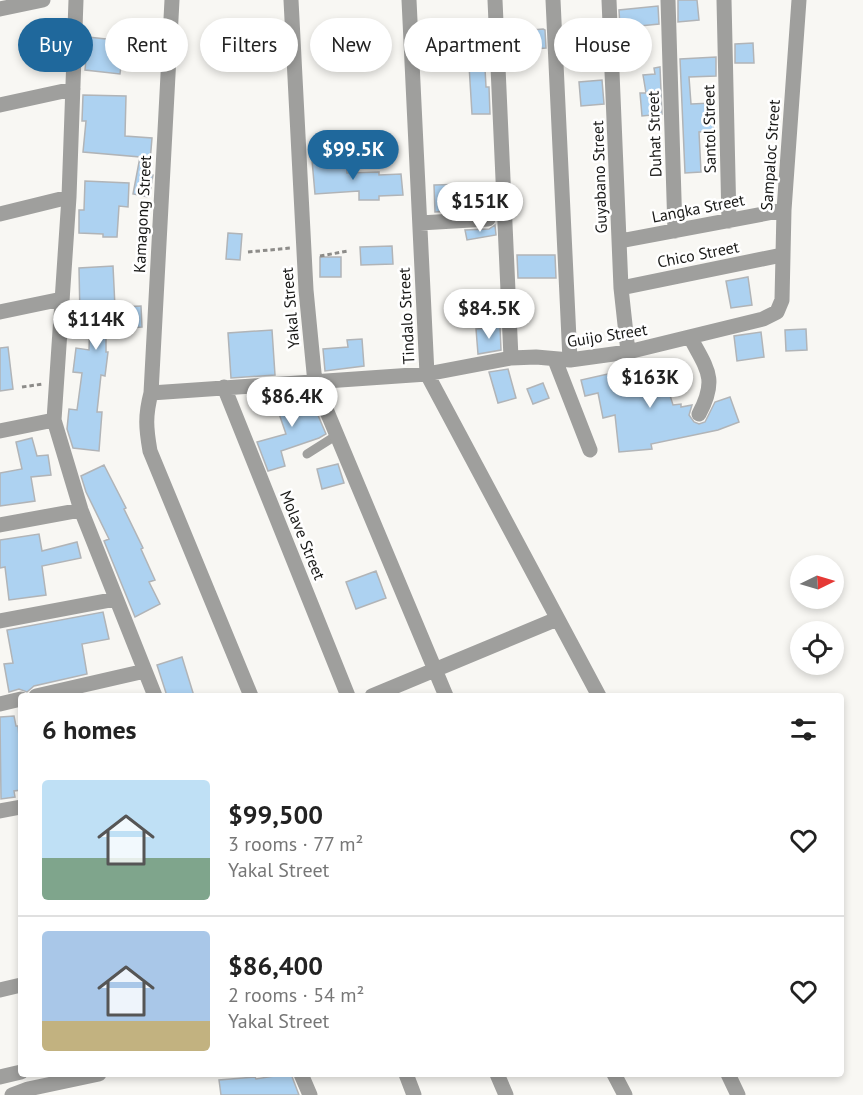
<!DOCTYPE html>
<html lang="en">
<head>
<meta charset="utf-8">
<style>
  :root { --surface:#fff; --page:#f6f6f6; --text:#222; --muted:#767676; --line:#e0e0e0; --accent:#1f689c }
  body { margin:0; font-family:"PT Sans",sans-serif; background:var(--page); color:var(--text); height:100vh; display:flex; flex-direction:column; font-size:22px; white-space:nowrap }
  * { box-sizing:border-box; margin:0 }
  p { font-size:20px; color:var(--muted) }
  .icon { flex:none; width:33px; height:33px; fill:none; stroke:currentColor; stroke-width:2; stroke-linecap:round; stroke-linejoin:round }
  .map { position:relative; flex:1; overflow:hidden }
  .side { position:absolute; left:18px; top:693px; width:826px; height:384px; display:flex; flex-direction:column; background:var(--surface); border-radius:6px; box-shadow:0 3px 9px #0003 }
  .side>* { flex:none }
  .hud { position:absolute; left:18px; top:18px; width:828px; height:54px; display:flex; gap:12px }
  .needle { width:39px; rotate:85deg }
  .buttons { position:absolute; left:790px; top:555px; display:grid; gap:12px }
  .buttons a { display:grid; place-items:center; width:54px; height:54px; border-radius:50%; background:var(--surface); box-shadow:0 3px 9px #0003; font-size:30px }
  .price { position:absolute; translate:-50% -51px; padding:0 14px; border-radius:21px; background:#fff; color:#222; font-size:20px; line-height:39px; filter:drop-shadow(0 2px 3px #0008) }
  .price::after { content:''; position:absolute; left:50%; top:36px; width:18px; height:14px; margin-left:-9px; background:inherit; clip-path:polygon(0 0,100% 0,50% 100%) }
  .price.active { background:var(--accent); color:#fff }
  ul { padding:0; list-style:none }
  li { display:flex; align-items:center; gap:18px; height:150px; padding:0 24px }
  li+li { border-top:2px solid var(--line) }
  li span { display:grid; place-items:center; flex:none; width:168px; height:120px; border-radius:6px; color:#555 }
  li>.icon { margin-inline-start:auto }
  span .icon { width:72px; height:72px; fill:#fffc; stroke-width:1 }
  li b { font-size:26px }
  h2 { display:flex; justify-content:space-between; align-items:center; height:72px; padding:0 24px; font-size:26px }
  .pill { padding:0 21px; border-radius:27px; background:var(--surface); box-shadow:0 3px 9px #0003; font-size:21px; line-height:54px }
  .pill.active { background:var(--accent); color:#fff }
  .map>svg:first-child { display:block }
  .building { fill:#add2f1; stroke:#b1b4b7; stroke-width:1.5 }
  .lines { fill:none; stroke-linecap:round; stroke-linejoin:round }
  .path { stroke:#8d8c89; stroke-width:3; stroke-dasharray:4.5 3; stroke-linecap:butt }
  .service { stroke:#9f9f9d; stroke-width:9 }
  .minor { stroke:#9f9f9d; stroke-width:15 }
  .labels { text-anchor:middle; stroke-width:5; stroke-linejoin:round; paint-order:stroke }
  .street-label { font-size:16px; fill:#171715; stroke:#fff }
</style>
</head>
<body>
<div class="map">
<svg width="863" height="1095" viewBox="0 0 863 1095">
  <rect width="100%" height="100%" fill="#f8f7f3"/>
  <path class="building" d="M678,0H697L699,20L678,22Z
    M658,6L659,24L620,28L619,10Z
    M582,27L584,59L566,60L564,28Z
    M543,29L545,30L546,48L509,51L508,32Z
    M483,31L486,87H489L490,114H472L467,32Z
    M88,37L124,41L120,74L85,70Z
    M753,43L754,63H735V44Z
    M716,57V76L689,77L691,104L712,103L714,131L699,132L701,172L685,173L680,59Z
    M660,67L662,114L642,116L640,93H646L643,75L655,74L654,68Z
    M602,80L604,104L581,106L579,82Z
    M83,95L126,96L125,136L152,138L149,174L153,175L149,197L133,194L140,157L83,152L86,121H82Z
    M346,157L347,173L379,172V175L401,174L403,195L379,196V200H359V191L315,194L312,160Z
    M85,181L129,183L128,207L119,206L117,237H103V234L79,233V210H84Z
    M471,184L472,202L494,200L495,212L487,209L435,212L434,185Z
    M495,225L496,235L467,240L465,230L489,229Z
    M228,233L242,234L240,260L226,259Z
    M392,246L393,264L361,265L360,247Z
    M517,255H555L556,278H518Z
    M320,257H341V277H320Z
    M113,266L115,307L141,306L142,327L106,329V352H108L105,376L101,375L97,412H102L99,451L73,448L67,429L69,409L77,410L82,373L73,372L76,348L89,350L90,316L80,317L79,268Z
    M748,277L752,305L731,308L726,281Z
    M500,327L501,350L478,354L476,329Z
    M806,329L807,350L786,351L785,330Z
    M272,330L275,375L231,378L228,333Z
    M761,332L764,357L737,361L734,336Z
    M362,339L364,366L325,371L323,349L348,347L347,340Z
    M8,347L13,389L0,391V348Z
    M655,362L660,392L668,389L673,405L681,404V407L692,405L689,415L694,422L699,424L705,422L715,402L730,397L739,422L718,430L651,444L652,449L619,452L615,415L603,418L598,393L585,396L581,380L630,369L629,367Z
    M508,369L516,398L498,403L489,372Z
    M543,383L549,398L533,404L527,389Z
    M308,392L326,434L319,438L281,451L285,466L268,471L257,442L286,434L274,399L294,393Z
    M32,438L37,456L48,455L51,475L31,477L35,501L0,506V473L22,469L16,442Z
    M338,464L344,483L322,489L317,469Z
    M104,465L126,508L124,509L143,548L141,549L155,580L149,582L160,604L135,617L104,541L109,539L86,492L81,476Z
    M39,534L42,551L77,542L81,558L42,566L46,595L9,600L5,567L0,568V540Z
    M376,571L386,598L356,609L346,582Z
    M103,612L109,639L82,644L87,674L34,686L27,692L19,689L9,692L4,664L13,663L7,630Z
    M182,657L194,696H167L157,665Z
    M14,716L16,726H18L21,757V790L14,791L15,797L1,799L0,717Z
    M287,1074H291L299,1095H221L219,1080L255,1077L256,1079Z"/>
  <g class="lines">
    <path class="path" d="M248,252L291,248
      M320,256L348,251
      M22,387L43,384"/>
    <path class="service" d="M307,454L337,435"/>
    <path class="minor" d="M76,0L69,197L54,420L81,510L155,696
      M172,0L151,393C145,416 146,428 150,451L251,696
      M291,0L306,290L315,383L446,696
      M409,0L427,374L599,696
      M495,0L511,358
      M553,0L570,360
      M609,0L621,288L628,352
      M668,0L675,231
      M724,0L729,221
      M0,9L43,0
      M0,105L73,89
      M0,214L69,197
      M420,223L488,219
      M620,241L784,210
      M621,288L782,255
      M0,312L62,299
      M690,337C707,369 718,379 699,414
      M555,360L590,450
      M224,387L348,696
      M151,393L427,374L511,358L536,357L570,360L628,352L763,319L777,312L782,300L784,210L799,0
      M0,431L54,420
      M0,525L81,510
      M0,621L116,599
      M36,696L145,671
      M372,696L557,619
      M0,704L21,699
      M0,811L21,807
      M0,990L21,985
      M301,1074L310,1095
      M406,1074L414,1095
      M497,1074L506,1095
      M614,1074L625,1095
      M728,1074L738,1095
      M0,1077L21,1072
      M12,1095L28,1089L99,1074"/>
  </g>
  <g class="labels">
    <g class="street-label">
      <text transform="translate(709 129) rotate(-91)" y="6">Santol Street</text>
      <text transform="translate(654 134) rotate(-92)" y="6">Duhat Street</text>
      <text transform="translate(770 155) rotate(-86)" y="6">Sampaloc Street</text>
      <text transform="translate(599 177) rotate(-92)" y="6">Guyabano Street</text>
      <text transform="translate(698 208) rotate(-11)" y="6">Langka Street</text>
      <text transform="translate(142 214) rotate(-87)" y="6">Kamagong Street</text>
      <text transform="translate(698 254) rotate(-11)" y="6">Chico Street</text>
      <text transform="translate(290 308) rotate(-95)" y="6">Yakal Street</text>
      <text transform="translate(406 316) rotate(-93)" y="6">Tindalo Street</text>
      <text transform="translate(607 335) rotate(-9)" y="6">Guijo Street</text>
      <text transform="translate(303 535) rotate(68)" y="6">Molave Street</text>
    </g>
  </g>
</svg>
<div class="buttons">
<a><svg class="needle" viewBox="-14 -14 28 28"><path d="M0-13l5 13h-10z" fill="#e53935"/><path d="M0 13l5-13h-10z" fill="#767676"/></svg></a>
<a><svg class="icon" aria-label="locate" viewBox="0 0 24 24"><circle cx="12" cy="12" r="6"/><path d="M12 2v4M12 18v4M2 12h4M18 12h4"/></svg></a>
</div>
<b class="price active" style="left:353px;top:181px">$99.5K</b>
<b class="price" style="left:480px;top:233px">$151K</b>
<b class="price" style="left:489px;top:340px">$84.5K</b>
<b class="price" style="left:96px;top:351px">$114K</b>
<b class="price" style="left:650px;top:409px">$163K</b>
<b class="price" style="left:292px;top:428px">$86.4K</b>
<div class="hud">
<a class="pill active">Buy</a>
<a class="pill">Rent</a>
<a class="pill">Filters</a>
<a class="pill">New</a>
<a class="pill">Apartment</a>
<a class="pill">House</a>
</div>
<section class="side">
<h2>6 homes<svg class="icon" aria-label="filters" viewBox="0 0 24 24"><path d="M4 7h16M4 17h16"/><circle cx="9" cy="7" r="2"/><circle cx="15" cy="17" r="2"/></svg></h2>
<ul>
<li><span style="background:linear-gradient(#bfe0f5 65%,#7fa58c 0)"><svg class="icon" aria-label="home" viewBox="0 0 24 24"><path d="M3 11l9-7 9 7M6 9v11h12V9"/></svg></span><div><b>$99,500</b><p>3 rooms · 77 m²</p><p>Yakal Street</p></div><svg class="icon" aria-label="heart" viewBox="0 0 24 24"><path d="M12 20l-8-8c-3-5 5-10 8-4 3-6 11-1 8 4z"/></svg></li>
<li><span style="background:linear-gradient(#a9c7e8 75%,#c2b280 0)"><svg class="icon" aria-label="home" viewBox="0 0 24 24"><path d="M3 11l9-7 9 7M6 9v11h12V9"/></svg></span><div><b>$86,400</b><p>2 rooms · 54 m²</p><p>Yakal Street</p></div><svg class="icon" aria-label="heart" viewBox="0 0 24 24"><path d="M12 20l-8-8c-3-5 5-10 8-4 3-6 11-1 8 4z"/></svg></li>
</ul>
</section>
</div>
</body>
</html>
